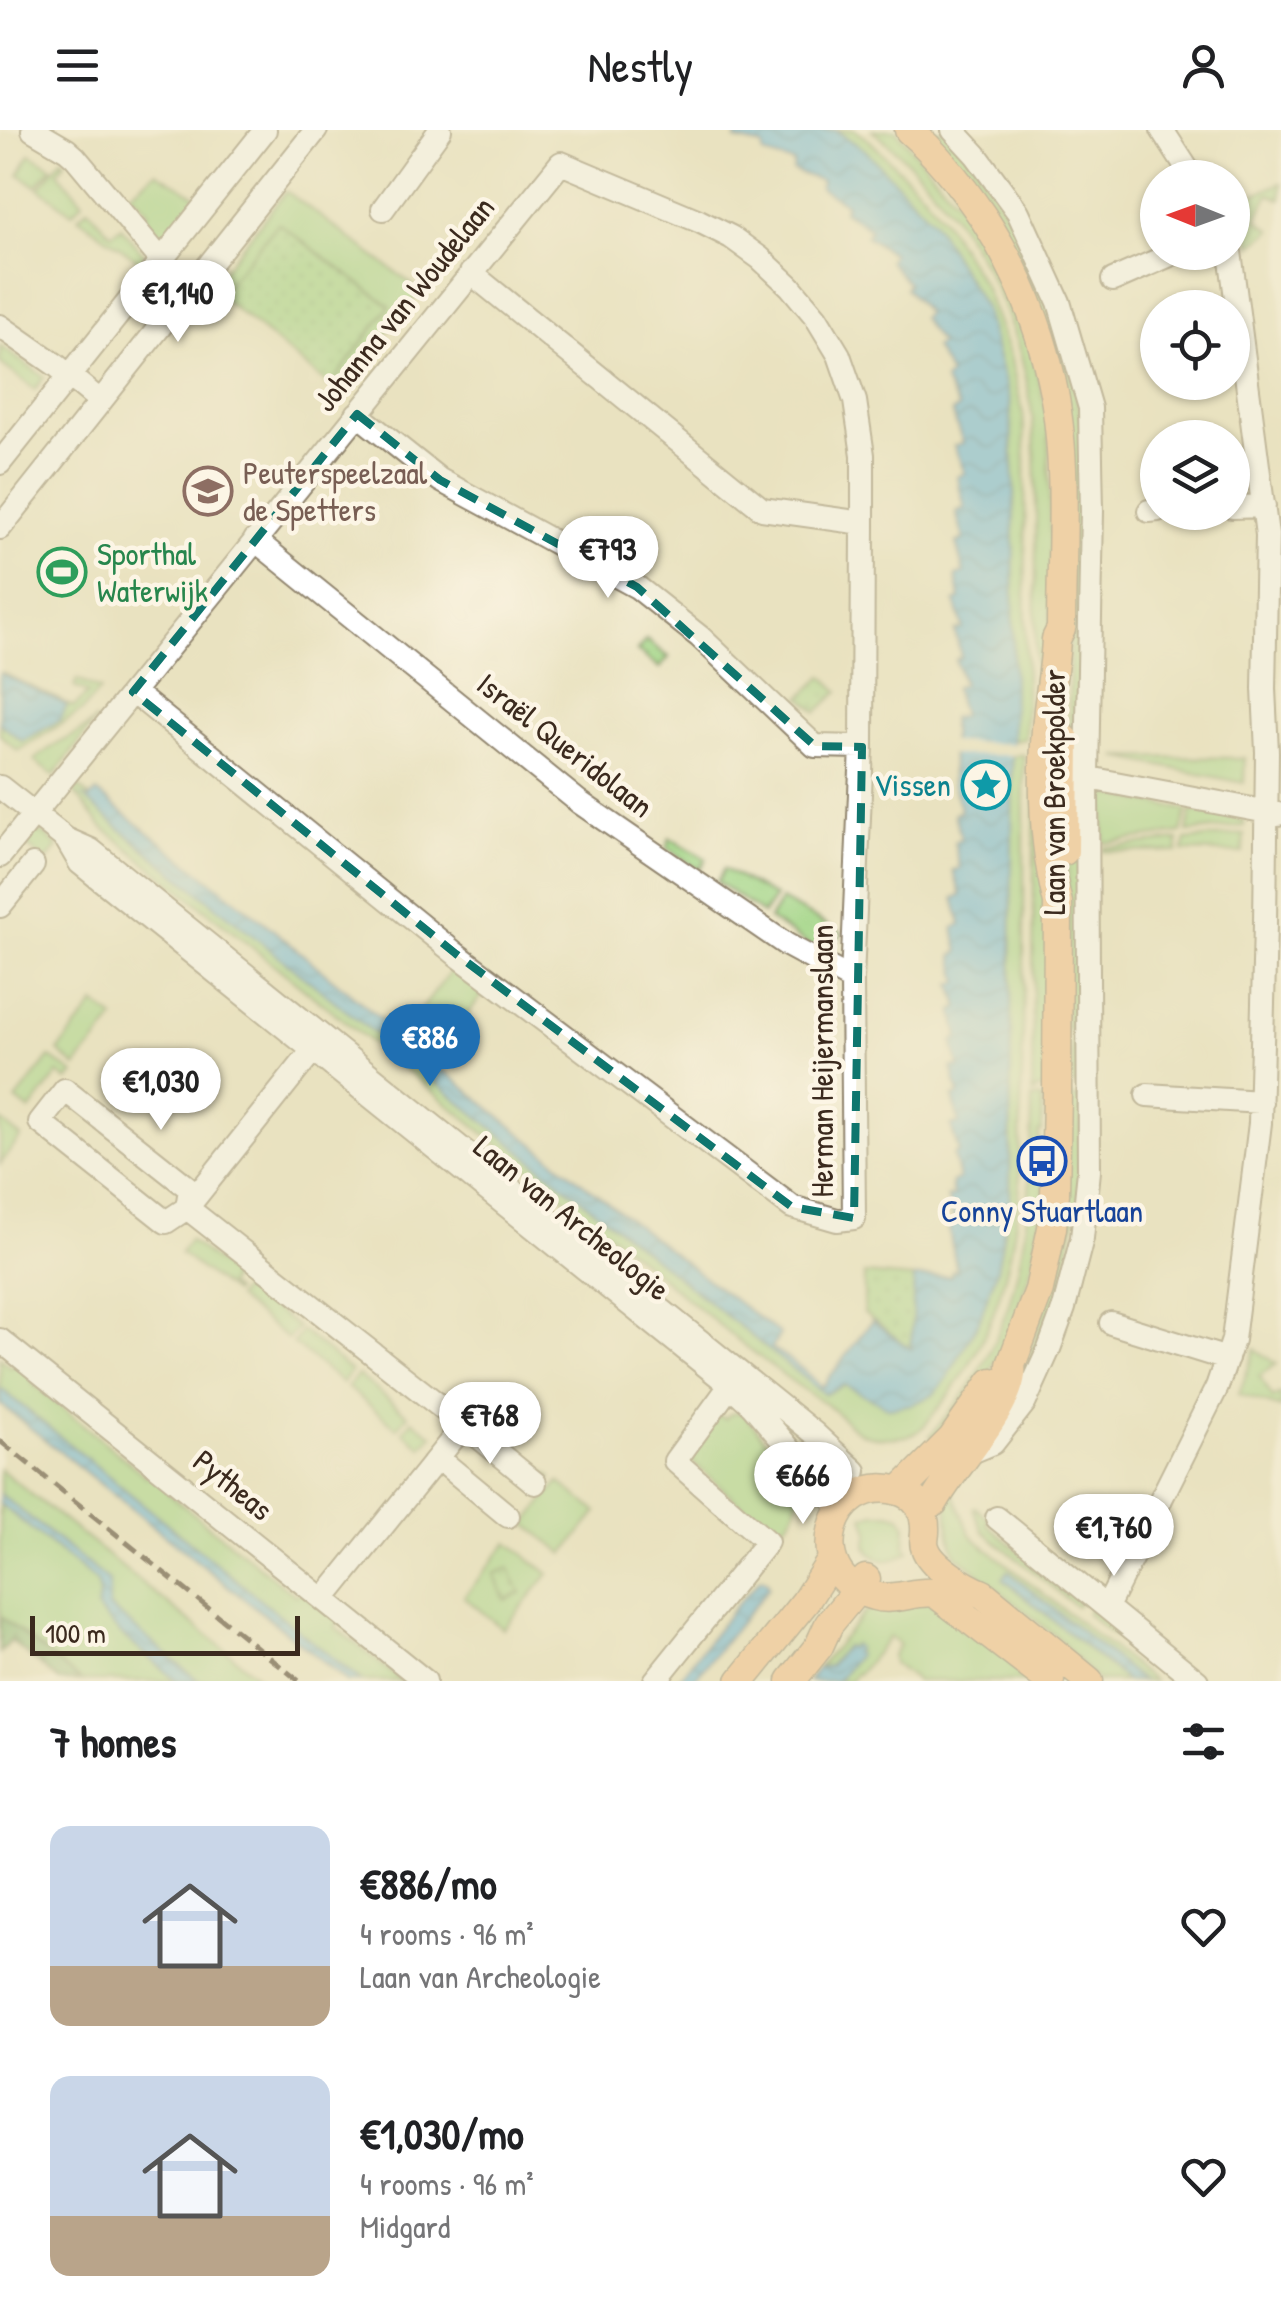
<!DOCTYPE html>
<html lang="en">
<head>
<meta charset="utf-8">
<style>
  :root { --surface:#fff; --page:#f2f2f2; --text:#202124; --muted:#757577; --accent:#1f6fb2 }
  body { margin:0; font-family:"Patrick Hand",sans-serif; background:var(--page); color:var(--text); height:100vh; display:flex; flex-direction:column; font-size:38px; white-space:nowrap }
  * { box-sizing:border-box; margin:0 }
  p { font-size:32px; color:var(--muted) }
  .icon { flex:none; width:55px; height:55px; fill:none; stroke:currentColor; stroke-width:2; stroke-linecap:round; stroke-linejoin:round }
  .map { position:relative; height:1551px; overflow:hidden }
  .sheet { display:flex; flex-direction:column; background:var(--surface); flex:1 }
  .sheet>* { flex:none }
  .needle { width:65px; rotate:271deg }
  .controls { position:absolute; left:1140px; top:30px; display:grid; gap:20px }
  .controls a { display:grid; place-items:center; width:110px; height:110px; border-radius:50%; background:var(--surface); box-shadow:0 2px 8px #0004; font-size:50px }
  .scale { position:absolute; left:30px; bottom:25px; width:270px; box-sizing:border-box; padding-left:10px; border:5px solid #3b2a1e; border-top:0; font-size:28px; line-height:35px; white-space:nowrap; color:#3b2a1e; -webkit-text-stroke:8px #fcf5e5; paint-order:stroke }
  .price { position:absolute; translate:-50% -85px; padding:0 22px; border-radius:35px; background:#fff; color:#222; font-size:32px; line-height:65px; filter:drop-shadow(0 2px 5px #0008) }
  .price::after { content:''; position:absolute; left:50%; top:60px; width:30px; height:22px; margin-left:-15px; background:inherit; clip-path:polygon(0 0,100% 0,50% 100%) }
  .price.active { background:var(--accent); color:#fff }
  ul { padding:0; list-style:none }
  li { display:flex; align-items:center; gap:30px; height:250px; padding:0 50px }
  li span { display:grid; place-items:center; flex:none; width:280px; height:200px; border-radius:20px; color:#555 }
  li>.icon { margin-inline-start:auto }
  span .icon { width:120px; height:120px; fill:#fffc; stroke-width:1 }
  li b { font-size:42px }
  h2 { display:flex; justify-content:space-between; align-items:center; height:120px; padding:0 50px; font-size:42px }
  header { display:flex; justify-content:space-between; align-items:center; height:130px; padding:0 50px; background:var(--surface); font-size:45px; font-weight:600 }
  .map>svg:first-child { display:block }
  .green { fill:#9fd484; stroke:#6d7f51; stroke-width:2.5 }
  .forest { fill:url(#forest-firs); stroke:#5d7048; stroke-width:2.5 }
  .park { fill:url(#park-dots); stroke:#6d7f51; stroke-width:2.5 }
  .water { fill:url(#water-waves); stroke:#4f6f7e; stroke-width:2.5 }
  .pier { fill:#e9e2c0 }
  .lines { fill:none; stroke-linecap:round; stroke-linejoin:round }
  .minor-casing { stroke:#92866f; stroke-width:26 }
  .major-casing { stroke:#92866f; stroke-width:31 }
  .minor { stroke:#fff; stroke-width:22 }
  .major { stroke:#f7bd88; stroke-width:28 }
  .rail { stroke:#3b2a1e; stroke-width:5; stroke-dasharray:15 8; stroke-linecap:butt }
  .marked { fill:none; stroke:#0f766e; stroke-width:8; stroke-dasharray:20 12; stroke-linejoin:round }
  .labels { text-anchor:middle; stroke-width:9; stroke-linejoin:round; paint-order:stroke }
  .street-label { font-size:32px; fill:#3b2a1e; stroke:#fcf5e5 }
  .education-label { font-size:32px; fill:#785e54; stroke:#fcf5e5; text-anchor:start }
  .leisure-label { font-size:32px; fill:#27864d; stroke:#fcf5e5; text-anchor:start }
  .culture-label { font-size:32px; fill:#0d838f; stroke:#fcf5e5; text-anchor:end }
  .transit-label { font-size:32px; fill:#164399; stroke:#fcf5e5 }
</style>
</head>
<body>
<header><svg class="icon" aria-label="menu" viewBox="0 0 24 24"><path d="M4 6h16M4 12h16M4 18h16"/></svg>Nestly<svg class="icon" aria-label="person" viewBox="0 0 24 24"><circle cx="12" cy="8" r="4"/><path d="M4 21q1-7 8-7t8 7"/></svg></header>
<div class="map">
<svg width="1281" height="1551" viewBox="0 0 1281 1551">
  <defs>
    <pattern id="forest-firs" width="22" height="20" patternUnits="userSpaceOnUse" patternTransform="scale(2.5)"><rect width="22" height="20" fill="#7fb672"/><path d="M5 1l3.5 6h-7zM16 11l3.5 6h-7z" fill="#69945d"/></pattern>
    <pattern id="park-dots" width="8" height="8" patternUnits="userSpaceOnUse" patternTransform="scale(2.5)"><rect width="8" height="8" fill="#9fd484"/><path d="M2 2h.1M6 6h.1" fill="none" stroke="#8ab672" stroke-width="1.8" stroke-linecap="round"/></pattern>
    <pattern id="water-waves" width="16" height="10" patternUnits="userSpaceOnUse" patternTransform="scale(2.5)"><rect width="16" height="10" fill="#63b4de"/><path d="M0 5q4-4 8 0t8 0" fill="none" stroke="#5393b3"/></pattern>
  </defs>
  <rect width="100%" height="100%" fill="#fcf5e5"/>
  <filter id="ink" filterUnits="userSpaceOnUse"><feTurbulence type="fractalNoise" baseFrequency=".01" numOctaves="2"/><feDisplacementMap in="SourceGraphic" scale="20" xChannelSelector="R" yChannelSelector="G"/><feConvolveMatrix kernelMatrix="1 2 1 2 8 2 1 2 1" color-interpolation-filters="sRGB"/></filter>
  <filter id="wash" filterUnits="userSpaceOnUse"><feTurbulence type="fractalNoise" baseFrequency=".0048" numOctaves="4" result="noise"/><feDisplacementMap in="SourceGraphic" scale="40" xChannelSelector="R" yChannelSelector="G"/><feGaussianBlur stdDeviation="2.25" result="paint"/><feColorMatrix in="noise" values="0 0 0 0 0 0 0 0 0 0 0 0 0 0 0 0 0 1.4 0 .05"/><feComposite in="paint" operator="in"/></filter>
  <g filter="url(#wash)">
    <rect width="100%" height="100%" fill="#e9e2c0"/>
    <path class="green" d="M835,0H855L870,11L923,63L944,90L984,156L1010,226L1023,284L1025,313L1026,577L1025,609L1012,611L1014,357L1010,271L984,178L933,91L865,20Z
      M872,0H896L983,102L1026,194L1049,291L1051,518L1035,608C1035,547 1036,486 1036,425C1036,368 1038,312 1028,257C1009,158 950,61 872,0Z
      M923,0H945L970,26L1040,136L1082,289L1083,615L1069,606L1070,407L1060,243Z
      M30,24L52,37L36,56L19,44Z
      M62,29L65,32L58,42L83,72L72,83L39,58Z
      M156,42L198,67L162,110L150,104L155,99L145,87L148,82L135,67L125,74L122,70Z
      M1281,53V69L1269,64L1257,89L1272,100L1252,115L1236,72Z
      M286,61L421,161L338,262L209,158Z
      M88,78L111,104L121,97L148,129L143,134L78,87Z
      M0,216L44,247L35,260L0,233Z
      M0,542L74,577L88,563L74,557L77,550L100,560L82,581L18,621L0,605V593L22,611L60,590L67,575Z
      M97,589L54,646L34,631C52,612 78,608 97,589Z
      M1012,625H1024V853L1019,1068C1010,1146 989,1222 935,1282C928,1291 920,1304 908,1306C896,1308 875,1309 863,1304C850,1298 840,1284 828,1276C756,1229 692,1172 626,1118C452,976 276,837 101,696L74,662L78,656L124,702L825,1263L844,1255L859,1261L997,1139L1010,1067Z
      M1116,627L1245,628L1244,653Z
      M1035,628L1049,762L1048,959H1036L1035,963H1032Z
      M1103,663L1187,680L1181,703L1104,713Z
      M1191,681L1244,690V696L1187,702Z
      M1068,701H1083L1082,955H1072V900L1066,899Z
      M37,702L44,703L58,717L46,731L22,712L31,703Z
      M1244,704L1243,723L1183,721L1186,710Z
      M670,708L706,729L699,740L667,718Z
      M1178,710V722L1103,721L1104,718Z
      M724,739L775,767L763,784L717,752Z
      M781,770L842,803L824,825L769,789Z
      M460,829L491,854L438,922L407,898Z
      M95,874L115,889L76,937L58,921Z
      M50,927L74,944L68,951L58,944L30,981L16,970Z
      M1032,968L1042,969V1002H1039L1038,1019L1043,1020L1046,1050L1033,1133L1019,1176L1006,1211L985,1251L939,1313L930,1306C943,1290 957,1275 969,1258C1028,1169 1031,1070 1032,968Z
      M1066,968H1082L1079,1070L1054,1190L1004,1287L1027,1236L1051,1158Z
      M1,991L21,1007L0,1034V993Z
      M189,1110L233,1145L227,1155L234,1161L233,1163L180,1123Z
      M245,1155L298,1198L288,1209L236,1168Z
      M302,1201L351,1241L342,1253L293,1213Z
      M1255,1219L1276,1234L1259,1246L1273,1268L1281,1264V1278L1239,1264Z
      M0,1228L11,1237L16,1233L35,1246L32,1253L147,1347L152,1342L171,1357L168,1363L296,1466L300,1460L339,1491L335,1497L402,1551H362L319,1517L0,1258Z
      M358,1245L408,1285L397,1298L347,1257Z
      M739,1282L746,1286L804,1356C795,1370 797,1392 780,1396V1401H771L690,1330L691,1323L719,1285L725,1289L730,1284Z
      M412,1290L433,1305L422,1317L403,1302Z
      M487,1296L552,1347L551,1349L545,1348L487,1300Z
      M0,1339L264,1551H198L109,1477V1451L0,1364Z
      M559,1352L597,1382L564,1424L526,1394Z
      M951,1357L970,1403L975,1409L1153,1551H1142L1009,1442L1003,1449L1127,1551H1098L1056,1507L956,1425C947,1405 948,1383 947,1361Z
      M0,1374L96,1451C106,1498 142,1522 177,1551H81L0,1486Z
      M975,1377L989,1389L987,1394L1056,1453L1079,1470L1080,1473L1076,1476L1073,1474L983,1401L973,1378Z
      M875,1383H890L901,1386L906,1396L905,1416L909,1421C894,1433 876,1435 866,1416L869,1401L864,1387Z
      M508,1412L549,1444L503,1499L464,1467Z
      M930,1471L1042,1551H916L893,1533L892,1525L899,1515L889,1507L858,1544L856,1543L850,1551H837L857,1526L851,1518L845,1516L829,1536L818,1538L864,1483L876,1476Z
      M1091,1478L1182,1551H1168L1087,1484L1088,1479Z"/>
    <path class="forest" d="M0,1486L81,1551H59L11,1511L0,1523Z"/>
    <path class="park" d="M278,93L390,176L330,256L218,165Z
      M646,510L669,527L660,538L637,521Z
      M823,546L839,561L817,582L801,567Z
      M864,1144L914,1148L912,1220L864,1183Z
      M509,1438L521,1463L505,1470L494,1444Z"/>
    <path class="water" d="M729,0H835L865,20L933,91L984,178L1010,271L1014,357L1010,1067L997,1139L979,1191L946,1250L933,1265L913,1274L890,1278L844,1255L825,1264L811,1254L124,702L84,668L89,669L97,662C158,711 222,757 282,807C446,943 609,1078 780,1204L772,1218L801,1238L822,1257L872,1191L911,1219L914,1148L951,1146L952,1141H957L948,1095L955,1093L947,1067H953L951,1053L959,1049L953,1025L959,1022L951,996L959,993L953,967L959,965L952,938L959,936L953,911L959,908L953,881L959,878L952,854L959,852L953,825L959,822L954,798L961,794L954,768L961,765L953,740L960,738L954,712L961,708L954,684L961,681L952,654L951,588L962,585L954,558L963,554L955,530L961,527L955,501L963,498L955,472L960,469L956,446L964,443L956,413L964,409L956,382L965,378L957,347L965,343L954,316L963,313L952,282L959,278L944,251L950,245L934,218L940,214L921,188L927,183L905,158L908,153L888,131L892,124L866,106L870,99L843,81L846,74L820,58L822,51L793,41L794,33L763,24V16L736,10L737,1Z
      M0,543L67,575L60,590L22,611L0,593Z
      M0,1258L319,1517L362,1551H347L0,1274Z
      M0,1364L109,1451V1477L199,1551H177L121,1504L97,1479L99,1465L96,1451L0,1374Z
      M1008,1441L1142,1551H1127L1003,1449Z
      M761,1448L767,1451L769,1457L693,1551H677L733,1479Z
      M853,1514L857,1518L854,1522L858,1525L837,1551H808L818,1538L829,1536L845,1516L849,1518Z"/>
    <path class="pier" d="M946,612L1017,614V625H947Z"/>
  </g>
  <g filter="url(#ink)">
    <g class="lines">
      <g class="minor-casing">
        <path id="minor" d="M33,0L67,20L75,27L162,131
          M953,0L976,25L1018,82L1059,172L1090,278L1092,381L1087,646L1089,1041L1082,1108L1064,1178L1049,1219L1025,1272L993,1313L969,1323
          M1162,0L1193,48
          M383,79L440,0
          M471,143L762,379L863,393
          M1113,150L1177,122
          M0,196L56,235L100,271
          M357,284L440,350L637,457L700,507L815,616L862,617
          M0,333L265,0
          M1232,377L1264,376
          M1149,381L1158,380
          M0,398L316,0
          M255,410L579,672L787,815L852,850
          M1073,645L1278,684
          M0,657L66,709L91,720L814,1303L855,1341
          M66,709L80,733L730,1255L752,1275L841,1379
          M0,726L561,33L699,91L731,107L760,128L790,156L816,187L839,225L855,271L863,325V393L862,617L852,850L854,1088L837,1090L792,1077L456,824L133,562
          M0,776L33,735
          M321,910L187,1078L166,1092L40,992L65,960L190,1059L187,1078L464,1295
          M1147,965L1261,972
          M1111,1193L1227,1229
          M0,1210L425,1551
          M438,1328L508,1386
          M997,1388L1197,1551
          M324,1469L464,1295L535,1353
          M1107,1477L1217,1257L1233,1210L1260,993L1265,794L1267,622L1264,559L1267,405L1230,122
          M655,1551L767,1412L675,1331L737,1246"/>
      </g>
      <g class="major-casing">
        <path id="major" d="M909,0C937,24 962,56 983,87C1018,141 1042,199 1054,263C1068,336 1061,424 1061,499L1056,509C1055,532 1051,555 1048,579C1041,643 1042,711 1058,773L1057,964L1055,1064L1052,1098L1039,1160L1011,1235C1017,1271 952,1338 934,1372
          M1064,721L1065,609
          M900,1361L952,1309L992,1252
          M741,1551L805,1472L831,1431
          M791,1551L819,1516L829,1494L866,1449
          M1050,1551L935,1463C914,1460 894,1472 874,1466C799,1447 830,1341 899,1361C918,1367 926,1383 925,1402C925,1406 923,1413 925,1417C930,1436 966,1457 983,1464L1089,1551"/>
      </g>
      <use href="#minor" class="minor"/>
      <use href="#major" class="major"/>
      <path class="rail" d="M0,1311L299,1551"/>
    </g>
  </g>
  <path d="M0 0H1281V1551H0ZM357,284L440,350L637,457L815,616L862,617L854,1088L792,1077L456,824L133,562Z" fill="#e9e2c0" fill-opacity=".55" fill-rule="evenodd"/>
  <path class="marked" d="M357,284L440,350L637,457L815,616L862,617L854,1088L792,1077L456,824L133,562Z"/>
  <defs>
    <g id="school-ring" transform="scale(2.5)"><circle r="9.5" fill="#fcf5e5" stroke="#8d6e63" stroke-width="1.5"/><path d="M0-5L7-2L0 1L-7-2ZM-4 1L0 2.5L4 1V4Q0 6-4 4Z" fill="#8d6e63"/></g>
    <g id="stadium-ring" transform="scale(2.5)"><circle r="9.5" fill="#fcf5e5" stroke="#2e9e5b" stroke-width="1.5"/><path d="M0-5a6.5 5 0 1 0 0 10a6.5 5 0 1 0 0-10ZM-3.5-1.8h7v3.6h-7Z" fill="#2e9e5b"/></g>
    <g id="sight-ring" transform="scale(2.5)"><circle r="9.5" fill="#fcf5e5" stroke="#0f9aa8" stroke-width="1.5"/><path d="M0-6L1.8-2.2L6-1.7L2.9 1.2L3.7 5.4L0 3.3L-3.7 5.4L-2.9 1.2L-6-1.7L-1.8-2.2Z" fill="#0f9aa8"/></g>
    <g id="bus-ring" transform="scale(2.5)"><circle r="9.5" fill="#fcf5e5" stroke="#1a4fb4" stroke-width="1.5"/><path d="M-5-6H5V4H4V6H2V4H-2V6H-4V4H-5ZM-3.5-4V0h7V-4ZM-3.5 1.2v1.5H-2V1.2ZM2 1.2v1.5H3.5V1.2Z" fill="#1a4fb4"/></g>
  </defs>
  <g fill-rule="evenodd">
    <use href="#school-ring" x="208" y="361"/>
    <use href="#stadium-ring" x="62" y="442"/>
    <use href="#sight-ring" x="986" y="655"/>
    <use href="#bus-ring" x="1042" y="1031"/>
  </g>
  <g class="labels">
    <g class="street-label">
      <text transform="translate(404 174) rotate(-51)" y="11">Johanna van Woudelaan</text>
      <text transform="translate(565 615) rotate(38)" y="11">Israël Queridolaan</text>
      <text transform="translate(1054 662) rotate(-90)" y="11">Laan van Broekpolder</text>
      <text transform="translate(822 931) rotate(-90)" y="11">Herman Heijermanslaan</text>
      <text transform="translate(572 1088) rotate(39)" y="11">Laan van Archeologie</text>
      <text transform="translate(233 1355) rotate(39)" y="11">Pytheas</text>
    </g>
    <g class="education-label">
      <text x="243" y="354">Peuterspeelzaal<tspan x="243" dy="37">de Spetters</tspan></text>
    </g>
    <g class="leisure-label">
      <text x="97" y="435">Sporthal<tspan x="97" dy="37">Waterwijk</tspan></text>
    </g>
    <g class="culture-label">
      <text x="951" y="666">Vissen</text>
    </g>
    <g class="transit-label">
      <text x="1042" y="1092">Conny Stuartlaan</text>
    </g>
  </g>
</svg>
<div class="controls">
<a><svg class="needle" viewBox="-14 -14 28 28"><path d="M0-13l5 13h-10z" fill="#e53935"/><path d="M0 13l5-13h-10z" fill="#757577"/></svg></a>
<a><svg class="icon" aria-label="locate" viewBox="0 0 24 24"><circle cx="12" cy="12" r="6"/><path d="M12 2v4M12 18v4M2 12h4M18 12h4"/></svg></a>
<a><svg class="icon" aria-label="layers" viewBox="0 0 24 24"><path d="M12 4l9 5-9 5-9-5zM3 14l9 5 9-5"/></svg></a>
</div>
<div class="scale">100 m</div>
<b class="price" style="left:178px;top:215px">€1,140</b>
<b class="price" style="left:608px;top:471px">€793</b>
<b class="price active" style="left:430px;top:959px">€886</b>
<b class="price" style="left:161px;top:1003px">€1,030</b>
<b class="price" style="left:490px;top:1337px">€768</b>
<b class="price" style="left:803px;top:1397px">€666</b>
<b class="price" style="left:1114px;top:1449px">€1,760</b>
</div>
<section class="sheet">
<h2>7 homes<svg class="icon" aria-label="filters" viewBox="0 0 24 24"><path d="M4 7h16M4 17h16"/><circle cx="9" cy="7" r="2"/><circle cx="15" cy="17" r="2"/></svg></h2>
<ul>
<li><span style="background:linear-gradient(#c9d6e8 70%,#b9a48a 0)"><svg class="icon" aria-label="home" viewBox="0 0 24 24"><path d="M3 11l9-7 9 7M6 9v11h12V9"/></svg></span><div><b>€886/mo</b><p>4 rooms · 96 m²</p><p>Laan van Archeologie</p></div><svg class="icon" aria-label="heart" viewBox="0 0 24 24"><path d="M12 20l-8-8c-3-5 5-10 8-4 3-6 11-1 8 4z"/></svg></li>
<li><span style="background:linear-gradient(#c9d6e8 70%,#b9a48a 0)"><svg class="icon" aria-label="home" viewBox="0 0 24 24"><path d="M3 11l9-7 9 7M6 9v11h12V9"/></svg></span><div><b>€1,030/mo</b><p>4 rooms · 96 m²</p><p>Midgard</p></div><svg class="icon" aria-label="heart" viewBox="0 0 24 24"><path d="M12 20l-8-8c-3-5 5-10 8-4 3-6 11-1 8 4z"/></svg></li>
</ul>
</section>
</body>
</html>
